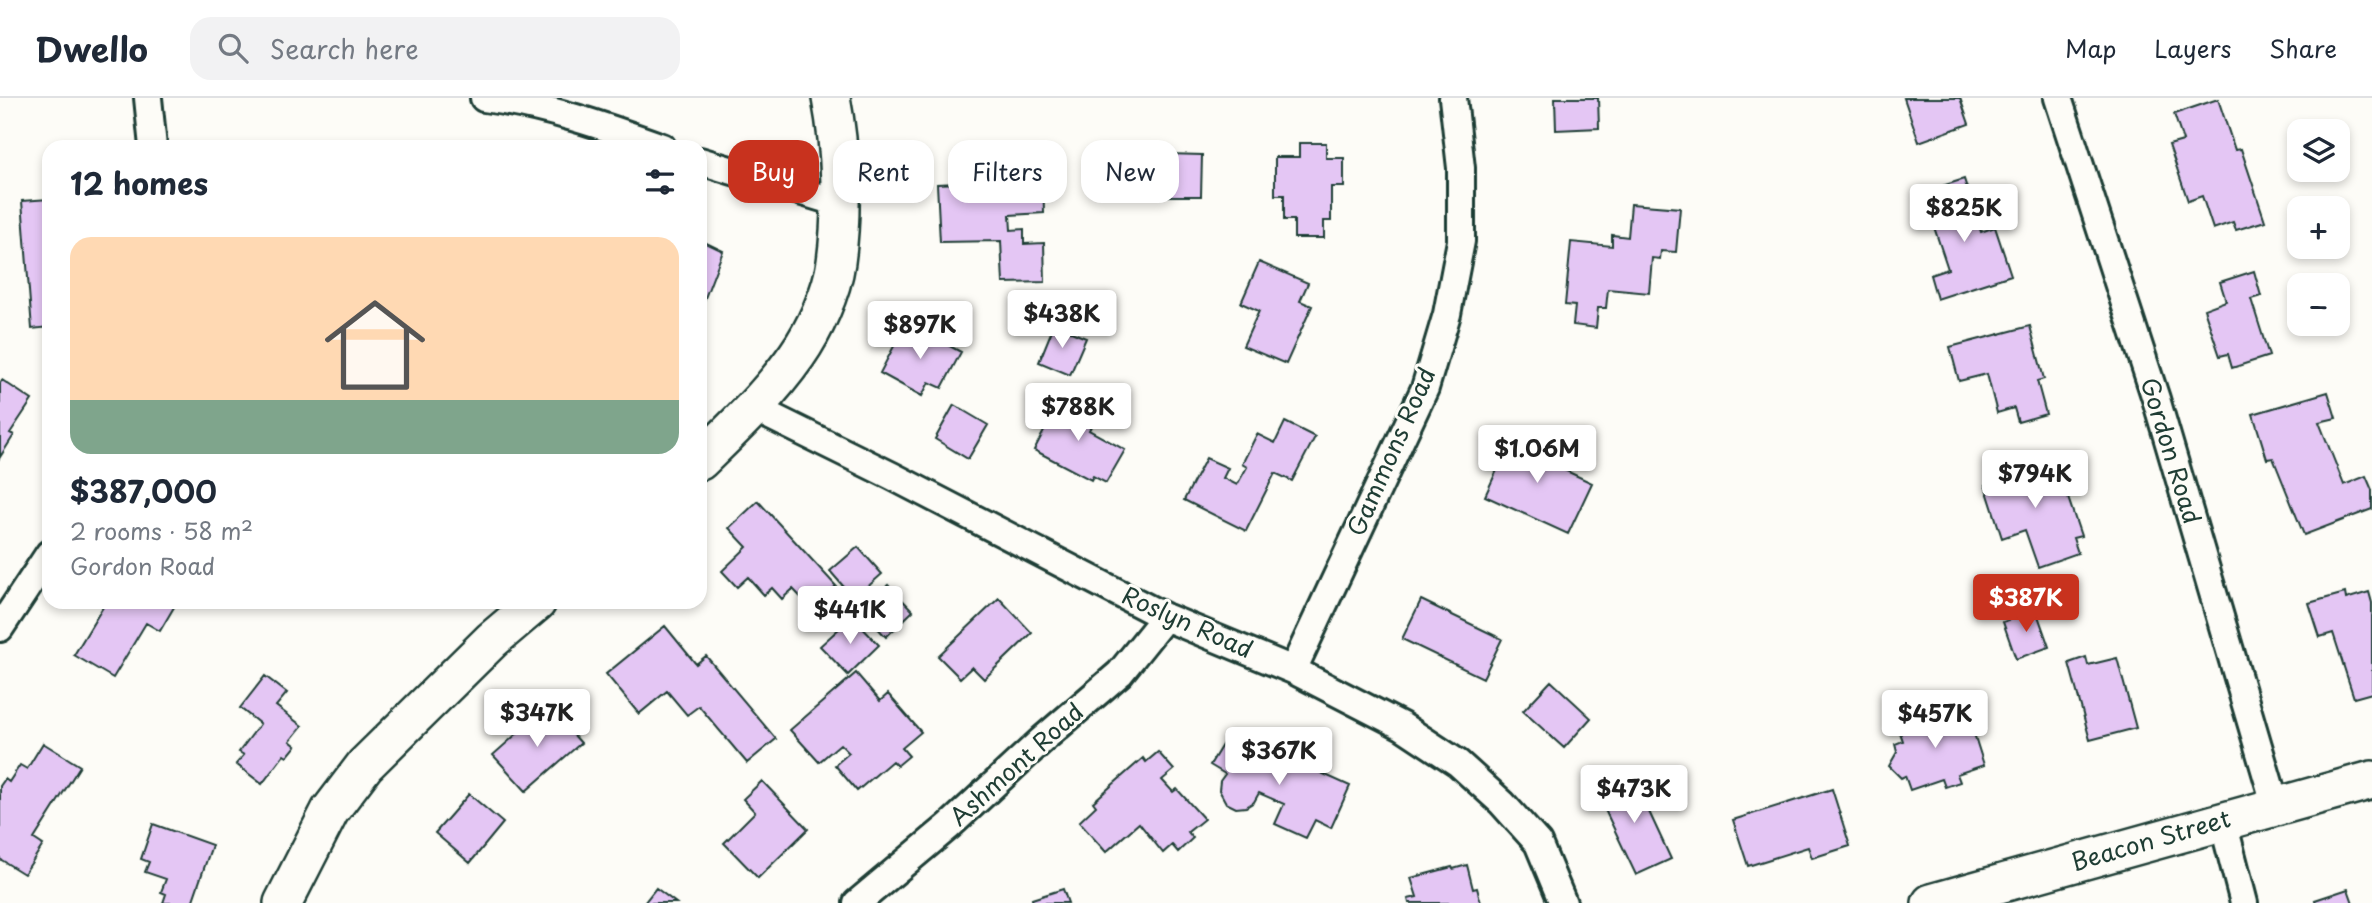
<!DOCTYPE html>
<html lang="en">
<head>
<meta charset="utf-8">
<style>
  :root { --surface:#fff; --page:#f2f2f3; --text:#1f2937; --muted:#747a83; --line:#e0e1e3; --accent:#c8321e }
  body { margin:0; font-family:"Playpen Sans",sans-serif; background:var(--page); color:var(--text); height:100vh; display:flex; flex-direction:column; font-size:26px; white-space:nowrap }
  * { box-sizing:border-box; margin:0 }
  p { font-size:23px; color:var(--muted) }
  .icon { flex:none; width:38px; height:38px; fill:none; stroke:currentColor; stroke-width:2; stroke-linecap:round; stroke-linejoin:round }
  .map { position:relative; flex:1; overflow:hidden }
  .panel { position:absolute; left:42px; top:42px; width:665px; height:469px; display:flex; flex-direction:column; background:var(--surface); border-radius:21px; box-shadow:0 4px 10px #0003 }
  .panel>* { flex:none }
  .guide { position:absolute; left:728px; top:42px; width:665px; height:63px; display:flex; gap:14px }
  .fabs { position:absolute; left:2287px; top:21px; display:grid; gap:14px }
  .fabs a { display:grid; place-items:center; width:63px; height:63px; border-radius:14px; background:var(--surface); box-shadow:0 4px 10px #0003; font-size:35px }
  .price { position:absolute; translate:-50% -60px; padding:0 16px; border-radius:7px; background:#fff; color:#222; font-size:23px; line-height:46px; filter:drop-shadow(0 2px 4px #0008) }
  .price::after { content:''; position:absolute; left:50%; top:42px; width:21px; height:16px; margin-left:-10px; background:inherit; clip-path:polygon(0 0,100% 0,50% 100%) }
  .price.active { background:var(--accent); color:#fff }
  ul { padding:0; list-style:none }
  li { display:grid; align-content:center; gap:14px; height:371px; padding:0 28px }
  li+li { border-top:2px solid var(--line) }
  li span { display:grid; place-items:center; height:217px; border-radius:21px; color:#555 }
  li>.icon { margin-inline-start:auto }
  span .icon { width:126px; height:126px; fill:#fffc; stroke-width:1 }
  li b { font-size:30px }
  h2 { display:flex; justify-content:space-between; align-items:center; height:84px; padding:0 28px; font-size:30px }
  .chip { padding:0 24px; border-radius:21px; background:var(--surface); box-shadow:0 4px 10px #0003; font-size:24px; line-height:63px }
  .chip.active { background:var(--accent); color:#fff }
  header { display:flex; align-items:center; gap:42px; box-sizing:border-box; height:98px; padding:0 35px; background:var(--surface); border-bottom:2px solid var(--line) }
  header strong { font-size:33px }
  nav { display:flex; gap:38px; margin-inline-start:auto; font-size:24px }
  .search { width:490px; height:63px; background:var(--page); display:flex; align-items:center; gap:18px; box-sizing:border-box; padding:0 24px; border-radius:21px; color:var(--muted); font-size:26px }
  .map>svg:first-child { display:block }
  .building { fill:#e4c6f4; stroke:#1f3d34; stroke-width:2 }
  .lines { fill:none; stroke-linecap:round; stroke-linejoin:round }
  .minor-casing { stroke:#1f3d34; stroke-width:32 }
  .secondary-casing { stroke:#1f3d34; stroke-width:42 }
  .minor { stroke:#fdfcf7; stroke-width:26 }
  .secondary { stroke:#fdfcf7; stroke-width:37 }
  .labels { text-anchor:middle; stroke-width:6; stroke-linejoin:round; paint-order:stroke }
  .street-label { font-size:24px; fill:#1f3d34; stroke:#fdfcf7 }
</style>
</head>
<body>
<header>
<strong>Dwello</strong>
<div class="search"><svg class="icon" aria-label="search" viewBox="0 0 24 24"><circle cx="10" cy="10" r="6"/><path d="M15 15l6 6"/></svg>Search here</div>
<nav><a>Map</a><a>Layers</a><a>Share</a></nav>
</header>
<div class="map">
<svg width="2372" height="805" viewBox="0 0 2372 805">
  <rect width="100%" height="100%" fill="#fdfcf7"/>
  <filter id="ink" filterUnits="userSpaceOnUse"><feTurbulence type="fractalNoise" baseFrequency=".0143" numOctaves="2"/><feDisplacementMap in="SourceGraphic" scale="14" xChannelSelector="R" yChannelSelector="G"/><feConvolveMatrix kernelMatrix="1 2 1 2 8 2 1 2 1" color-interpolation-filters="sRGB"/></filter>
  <g filter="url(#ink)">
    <path class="building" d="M1555,0H1598L1599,30L1556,32Z
      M1904,0H1960L1969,26L1919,44Z
      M2218,1L2235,52L2241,51L2265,123L2236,132L2233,124L2213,131L2202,98L2188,103L2169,47L2183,43L2174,16Z
      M1299,45H1326V60H1344V89H1331V123H1324V140H1294V122H1284V97H1275V59H1299Z
      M1167,56L1202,57L1201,98H1165Z
      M1043,73L1044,115L1010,117L1011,132L1024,131V146L1044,145L1045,184L1003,185L1001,143L940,144L937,86L982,84V74Z
      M1964,81L1981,134L1995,129L2011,177L1937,201L1930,177L1948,171L1931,120L1939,118L1930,92Z
      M49,101V229L32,231L22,103Z
      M1631,106L1680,110L1676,154L1661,153L1660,161L1652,160L1649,195L1608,191L1606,210H1598L1596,230L1573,227L1575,208L1565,207L1571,144L1612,148V137L1628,139Z
      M700,142L723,153L700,213Z
      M1259,164L1308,185L1300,203L1312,208L1286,266L1243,248L1259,213L1241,205Z
      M2254,173L2261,198L2251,201L2269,258L2232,270L2228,256L2220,258L2204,211L2226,203L2220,184Z
      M906,225L961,254L942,290L929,284L922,298L880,275Z
      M1054,227L1086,240L1070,277L1039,264Z
      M2030,228L2044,281L2037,283L2046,316L2018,324L2014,310L1997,315L1987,276L1959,283L1950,249Z
      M2,282L32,302L10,335L14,337L0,359V285Z
      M2328,294L2336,320L2319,324L2344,387L2366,378L2372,392V411L2304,437L2273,360L2267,361L2253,316Z
      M1062,299L1097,318L1089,332L1125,352L1106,385L1093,378L1091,382L1034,352Z
      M954,307L988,327L968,361L935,341Z
      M1285,324L1315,339L1292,383L1275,375L1246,433L1184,402L1206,360L1228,370L1223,380L1237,387L1247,369L1242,366L1257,336L1275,345Z
      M1516,331L1548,346L1541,361L1592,385L1568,436L1485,398Z
      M2041,356L2051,385L2062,382L2081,438L2073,440L2078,455L2038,469L2025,432L2002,440L1985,387L2007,380L2003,368Z
      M758,403L836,488L812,511L793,491L782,501L772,490L764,497L748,479L737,489L722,473L747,449L729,430Z
      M858,449L882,476L845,509L834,496L843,488L830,473Z
      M888,487L913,513L886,539L861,512Z
      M2369,494L2372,505V595L2354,600L2333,535L2320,539L2309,505L2345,495L2346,501Z
      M999,500L1032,535L984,581L972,569L960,580L938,558Z
      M1421,502L1502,541L1483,580L1402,541Z
      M106,504H122L125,506L126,504H177L160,533L146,525L113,580L74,557Z
      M2036,512L2049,549L2016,561L2003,524Z
      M852,519L879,547L848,577L820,548Z
      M665,528L696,566L706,558L776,641L747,665L699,608L687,617L667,593L639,616L606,576Z
      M2086,559L2088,567L2117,560L2136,630L2090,642L2069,565Z
      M856,575L880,603L888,596L921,634L902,650L909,658L897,668L892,663L857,693L835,667L849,655L840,646L819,664L790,632Z
      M265,578L287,595L276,608L302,628L290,643L296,648L287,659L284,657L262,686L236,666L244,657L239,654L260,626L240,610Z
      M1551,583L1591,620L1564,650L1523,613Z
      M548,608L581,645L526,693L493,657Z
      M1943,608L1950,630L1970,623L1984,667L1957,676L1960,684L1945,689L1942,681L1910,692L1905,678L1901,680L1889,668L1897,654L1895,646L1903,643L1896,623Z
      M1228,637L1251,650L1248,656L1270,668L1277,655L1350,688L1331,730L1315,722L1306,740L1275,726L1284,706L1259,695L1254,704L1246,709L1236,710L1226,705L1219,692L1220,683L1225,676L1210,667Z
      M43,645L80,668L34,741L43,747L24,776L0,761V688L5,681L9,684L20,667L27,671Z
      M1158,654L1174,672L1162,682L1173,694L1177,691L1204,721L1188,734L1193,740L1178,754L1172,747L1163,755L1139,725L1106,754L1079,724L1096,708L1093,704L1143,660L1146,664Z
      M1632,677L1671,761L1636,777L1596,693Z
      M762,683L808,731L758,780L724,745L755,714L743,701Z
      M1832,691L1850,748L1812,760L1808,749L1748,768L1733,722Z
      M469,696L503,725L470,765L435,735Z
      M153,726L212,747L192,805H163L166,796L161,794L166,781L145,774L149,764L141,761Z
      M1467,767L1473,791L1477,790L1481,805H1409L1408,801L1417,799L1411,780L1452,769L1453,771Z
      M656,790L676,805H647L645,804Z
      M1063,791L1068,805H1033L1032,801Z
      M2348,791L2353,805H2316L2315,802Z"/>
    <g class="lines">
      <g class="minor-casing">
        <path id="minor" d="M148,0L153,49
          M484,0C546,8 604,28 662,49
          M2058,0L2156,301L2276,709
          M700,63L839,105
          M754,310L892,378L1165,519L1293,572L1402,628L1458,665L1502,705L1538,745L1563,805
          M0,530L49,456
          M1293,572L1425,290L1447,216L1461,143V70L1453,0
          M2223,724L2244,805
          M857,805L949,728L1042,642L1120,575L1165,519"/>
      </g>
      <g class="secondary-casing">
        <path id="secondary" d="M700,363C734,330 769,297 797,257C814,233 832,194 836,164C843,112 841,52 831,0
          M283,805L330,713L365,667L492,542L537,504
          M1931,805L2372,682"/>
      </g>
      <use href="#minor" class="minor"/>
      <use href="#secondary" class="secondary"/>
    </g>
  </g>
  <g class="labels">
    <g class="street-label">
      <text transform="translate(2170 353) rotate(73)" y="8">Gordon Road</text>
      <text transform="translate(1392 354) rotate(-66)" y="8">Gammons Road</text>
      <text transform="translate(1187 525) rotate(24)" y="8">Roslyn Road</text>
      <text transform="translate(1017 667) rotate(-42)" y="8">Ashmont Road</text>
      <text transform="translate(2151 743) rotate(-16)" y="8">Beacon Street</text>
    </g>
  </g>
</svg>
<div class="fabs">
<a><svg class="icon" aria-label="layers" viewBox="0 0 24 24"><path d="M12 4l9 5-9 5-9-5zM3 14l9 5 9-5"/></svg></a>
<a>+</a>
<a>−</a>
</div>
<b class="price" style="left:1964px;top:146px">$825K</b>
<b class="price" style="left:1062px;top:252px">$438K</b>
<b class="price" style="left:920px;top:263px">$897K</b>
<b class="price" style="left:1078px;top:345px">$788K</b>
<b class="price" style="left:1537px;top:387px">$1.06M</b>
<b class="price" style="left:2035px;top:412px">$794K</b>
<b class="price active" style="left:2026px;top:536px">$387K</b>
<b class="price" style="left:850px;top:548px">$441K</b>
<b class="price" style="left:537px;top:651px">$347K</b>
<b class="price" style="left:1935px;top:652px">$457K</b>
<b class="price" style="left:1279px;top:689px">$367K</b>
<b class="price" style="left:1634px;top:727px">$473K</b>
<div class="guide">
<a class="chip active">Buy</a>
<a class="chip">Rent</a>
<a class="chip">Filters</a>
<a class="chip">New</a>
</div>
<section class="panel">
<h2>12 homes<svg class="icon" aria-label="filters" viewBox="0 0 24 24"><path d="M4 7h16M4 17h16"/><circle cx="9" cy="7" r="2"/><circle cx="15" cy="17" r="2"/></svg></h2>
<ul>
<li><span style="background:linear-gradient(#ffd9b3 75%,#7fa58c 0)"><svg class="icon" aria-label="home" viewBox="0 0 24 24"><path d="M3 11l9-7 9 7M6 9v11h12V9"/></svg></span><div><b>$387,000</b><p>2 rooms · 58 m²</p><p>Gordon Road</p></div></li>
</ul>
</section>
</div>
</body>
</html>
